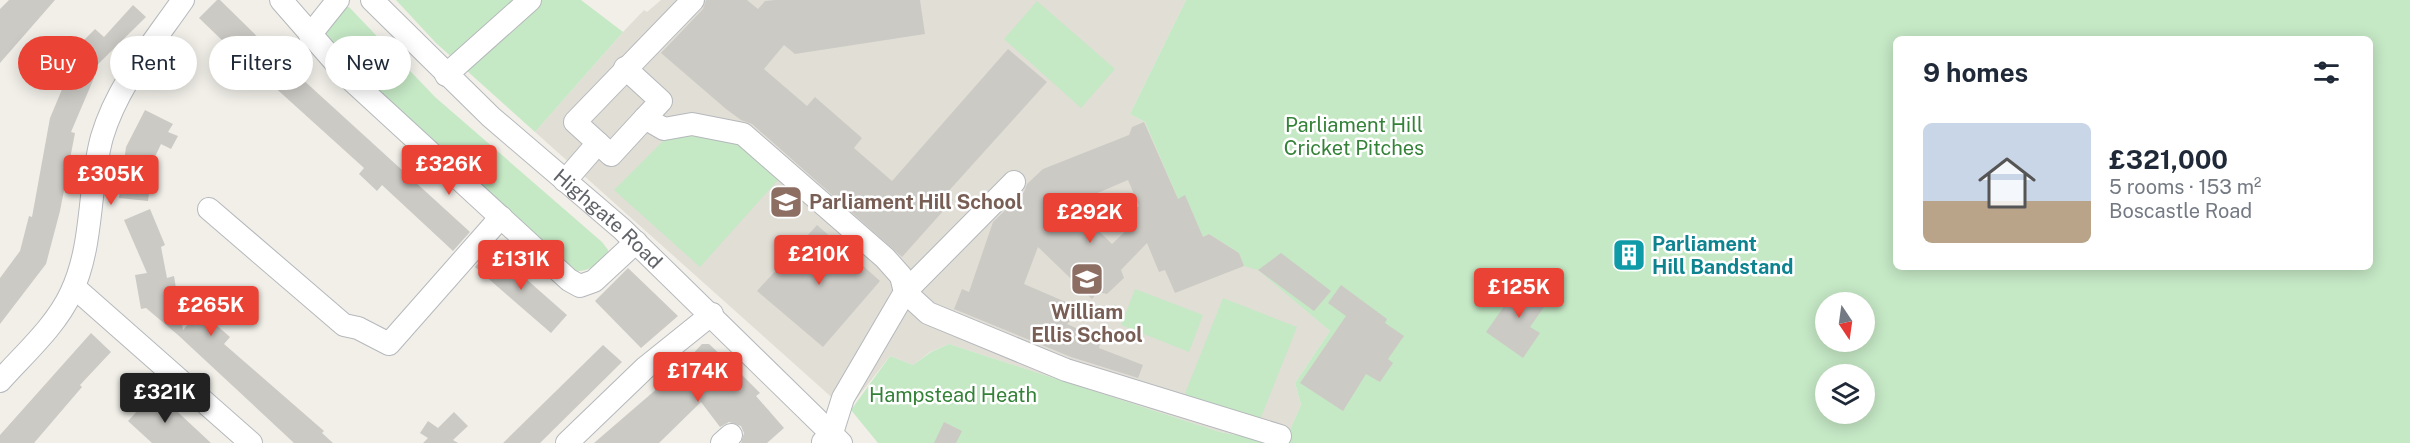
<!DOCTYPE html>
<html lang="en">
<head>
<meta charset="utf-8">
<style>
  :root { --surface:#fff; --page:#f6f6f7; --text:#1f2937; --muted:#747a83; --accent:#ea4335 }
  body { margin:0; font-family:"Public Sans",sans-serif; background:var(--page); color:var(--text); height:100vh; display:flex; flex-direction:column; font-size:22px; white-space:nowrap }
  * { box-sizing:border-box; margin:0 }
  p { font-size:20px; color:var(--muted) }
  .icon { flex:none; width:33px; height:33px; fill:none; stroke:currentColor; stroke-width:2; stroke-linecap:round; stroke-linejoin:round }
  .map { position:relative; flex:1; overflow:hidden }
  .drawer { position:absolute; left:1893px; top:36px; width:480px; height:234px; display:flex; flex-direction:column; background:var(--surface); border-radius:9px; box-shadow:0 3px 15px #0003 }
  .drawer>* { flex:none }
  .banner { position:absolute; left:18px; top:36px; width:570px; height:54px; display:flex; gap:12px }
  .needle { width:39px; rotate:167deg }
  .controls { position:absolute; left:1815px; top:292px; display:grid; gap:12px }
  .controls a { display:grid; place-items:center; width:60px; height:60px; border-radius:50%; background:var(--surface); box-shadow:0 3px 15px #0003; font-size:30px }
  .price { position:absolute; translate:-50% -51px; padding:0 14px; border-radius:6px; background:var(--accent); color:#fff; font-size:20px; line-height:39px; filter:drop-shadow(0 2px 3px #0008) }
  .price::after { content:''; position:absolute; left:50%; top:36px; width:18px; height:14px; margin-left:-9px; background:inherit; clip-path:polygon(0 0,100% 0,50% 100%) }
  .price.current { background:#222; color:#fff }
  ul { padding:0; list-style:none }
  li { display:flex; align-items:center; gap:18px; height:150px; padding:0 30px }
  li span { display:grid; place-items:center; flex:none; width:168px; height:120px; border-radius:9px; color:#555 }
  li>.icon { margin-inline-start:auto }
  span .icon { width:72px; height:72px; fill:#fffc; stroke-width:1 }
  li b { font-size:26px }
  h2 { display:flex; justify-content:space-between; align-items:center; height:72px; padding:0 30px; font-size:26px }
  .tag { padding:0 21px; border-radius:27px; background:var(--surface); box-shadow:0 3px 15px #0003; font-size:21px; line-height:54px }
  .tag.current { background:var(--accent); color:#fff }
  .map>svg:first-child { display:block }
  .education { fill:#e1ded6 }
  .green { fill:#c5e8c5; fill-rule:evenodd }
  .building { fill:#cccac5; fill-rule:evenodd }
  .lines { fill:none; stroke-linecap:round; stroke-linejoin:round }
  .minor-casing { stroke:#b5b8bc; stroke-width:24 }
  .minor { stroke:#fff; stroke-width:22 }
  .labels { text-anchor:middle; stroke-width:5; stroke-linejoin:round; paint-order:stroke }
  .park-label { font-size:20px; fill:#348238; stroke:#fff }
  .education-label { font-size:20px; font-weight:bold; fill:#785e54; stroke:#fff; text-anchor:start }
  .street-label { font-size:20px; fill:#5f6368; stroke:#fff }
  .culture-label { font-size:20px; font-weight:bold; fill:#0d838f; stroke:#fff; text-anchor:start }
</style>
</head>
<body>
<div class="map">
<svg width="2410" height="443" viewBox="0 0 2410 443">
  <rect width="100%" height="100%" fill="#f1efe8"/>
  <path class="education" d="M661,0H1186L1130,114L1145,122L1178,198L1185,195L1203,236L1209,234L1239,253L1330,331L1295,383L1301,405L1284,443L1220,432L949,344L930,352L913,365L890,356L847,411L535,132L623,32L644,10L647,12Z"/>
  <path class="green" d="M396,0H581L623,32L535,132L436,43Z
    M1186,0H2410V443H1284L1301,405L1295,383L1330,331L1258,270L1244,266L1239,253L1209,234L1203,237L1185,196L1178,199L1145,122L1130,114ZM1896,39H2370V267H1896ZM1826,303H1864V342H1826ZM1826,375H1864V414H1826Z
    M1037,1L1115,69L1081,108L1004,39Z
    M349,7L435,97L602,242L608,250V255C594,267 587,273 568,271L353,70L323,37L340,9Z
    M684,133L731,139L778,180L700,267L614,190L663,141Z
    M1135,289L1203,315L1189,352L1121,325Z
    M1223,298L1297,327L1258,425L1184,396Z
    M949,344L1220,432L1279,443H878L851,410L890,356L913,365L931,352Z"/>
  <path class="building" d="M9,0H55L0,63V9Z
    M217,0H220L277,56L470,232L453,251L382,185L377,191L359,174L364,168L260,74L259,76L199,18Z
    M706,0H747L758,9L765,1L775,0H920L925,34L795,54L784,45L764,69L807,106L815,97L862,138L854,148L892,181L1008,49L1047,82L946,194L953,200L902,257L752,124L741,120L726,109L661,53L703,9Z
    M133,5L146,17L87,75L94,78L71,132L75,133L60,211L46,264L0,324V278L20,251L29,216L32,217L50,118L71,68L84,74L77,68L90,54L80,44L95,29L104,37Z
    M145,110L173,124L168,132L178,136L171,149L161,144L153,161L148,201L119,198L126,147Z
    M1144,122L1178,199L1185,195L1203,237L1209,234L1239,253L1244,266L1175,293L1165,270L1159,272L1147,243L1121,270L1124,278L1107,294L1098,292L1092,299L1038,247L1024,284L1082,309L1067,324L1089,334L1087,338L1100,343L1099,348L1143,365L1138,378L1071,357L954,309L962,289L969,292L993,222L1024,192L1027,184L1043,169L1129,135L1132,127ZM1128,180L1139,206L1128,214L1133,224L1112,244L1072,204Z
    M150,209L165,245L161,247L167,278L174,276L183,330L200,311L230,337L224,344L324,431L322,433L333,443H294L178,335L146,308L141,309L135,275L147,273L124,220Z
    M817,225L880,281L823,347L757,291Z
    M1615 255a14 14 0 1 1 28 0a14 14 0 1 1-28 0Z
    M491,248L567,315L551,333L475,267Z
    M1281,253L1331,291L1314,311L1258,270Z
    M628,268L678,316L641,348L595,301Z
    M1531,283L1551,297L1530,327L1540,333L1523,358L1486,332L1519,285L1527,290Z
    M1341,285L1387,319L1385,323L1404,336L1388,359L1393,363L1380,382L1366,374L1343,411L1300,383L1346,316L1328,303Z
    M91,333L111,352L80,385L82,387L34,443H0V435Z
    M702,344H709L740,373L760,393L756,396L784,428L767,443H741L744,433L741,426L729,422L720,427L701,402L659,443H594L674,374Z
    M603,345L622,362L540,443H503Z
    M155,392L167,402L211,443H152L128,421Z
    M454,412L468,426L453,440L458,443H423L428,438L420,433L428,421L438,428Z
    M944,422L962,431L956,443H934Z"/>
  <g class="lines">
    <g class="minor-casing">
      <g id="minor">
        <path d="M281,0L349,78L569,280L580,286L594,281L636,242"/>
        <path id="s1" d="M372,0L491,117L622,229L841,443"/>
        <path d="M310,35L338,0"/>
        <path d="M625,68L661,101L645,118"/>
        <path d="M446,75L530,0"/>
        <path d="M598,143L611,155L645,118L664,129L692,124L743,134L885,258L901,276L905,292L843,398L832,433L823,442"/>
        <path d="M565,181L598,143L575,122L693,0"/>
        <path d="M1014,182L905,292L928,313L1066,370L1280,436"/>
        <path d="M209,209L344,325L358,328L389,344L501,217"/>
        <path d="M74,287L251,443"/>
        <path d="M0,381C24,354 56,326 71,293C94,245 88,187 102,137C117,86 153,43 183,0"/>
        <path d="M567,443L646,367L712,314"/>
        <path d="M722,443L731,435"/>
      </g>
    </g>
    <use href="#minor" class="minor"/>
  </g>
  <defs>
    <g id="school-square" transform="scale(1.725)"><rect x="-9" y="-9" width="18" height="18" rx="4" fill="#8d6e63" stroke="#fff"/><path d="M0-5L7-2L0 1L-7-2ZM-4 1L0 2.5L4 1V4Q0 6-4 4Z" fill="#fff"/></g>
    <g id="building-square" transform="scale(1.725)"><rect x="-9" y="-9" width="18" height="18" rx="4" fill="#0f9aa8" stroke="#fff"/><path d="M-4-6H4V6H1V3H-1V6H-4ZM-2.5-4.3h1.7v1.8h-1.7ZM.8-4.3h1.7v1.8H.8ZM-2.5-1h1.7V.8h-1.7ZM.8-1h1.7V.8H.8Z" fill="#fff"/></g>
  </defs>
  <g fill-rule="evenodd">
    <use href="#school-square" x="786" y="202"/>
    <use href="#building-square" x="1629" y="255"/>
    <use href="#school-square" x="1087" y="279"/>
  </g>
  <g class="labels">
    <g class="park-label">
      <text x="1354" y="132">Parliament Hill<tspan x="1354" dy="23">Cricket Pitches</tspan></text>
      <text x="953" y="402">Hampstead Heath</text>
    </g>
    <g class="education-label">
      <text x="809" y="209">Parliament Hill School</text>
      <text x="1087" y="319" text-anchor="middle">William<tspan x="1087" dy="23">Ellis School</tspan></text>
    </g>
    <g class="street-label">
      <text dy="7" stroke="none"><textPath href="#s1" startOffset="322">Highgate Road</textPath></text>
    </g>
    <g class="culture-label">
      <text x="1652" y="251">Parliament<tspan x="1652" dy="23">Hill Bandstand</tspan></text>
    </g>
  </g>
</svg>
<div class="controls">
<a><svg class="needle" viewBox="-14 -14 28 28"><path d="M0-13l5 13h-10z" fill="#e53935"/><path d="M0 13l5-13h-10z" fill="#747a83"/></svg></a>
<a><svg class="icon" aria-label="layers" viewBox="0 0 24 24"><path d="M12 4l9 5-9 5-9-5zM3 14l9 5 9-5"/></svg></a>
</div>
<b class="price" style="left:449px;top:196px">£326K</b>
<b class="price" style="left:111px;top:206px">£305K</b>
<b class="price" style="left:1090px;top:244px">£292K</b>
<b class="price" style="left:819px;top:286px">£210K</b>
<b class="price" style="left:521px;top:291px">£131K</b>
<b class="price" style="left:1519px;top:319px">£125K</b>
<b class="price" style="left:211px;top:337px">£265K</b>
<b class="price" style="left:698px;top:403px">£174K</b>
<b class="price current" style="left:165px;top:424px">£321K</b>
<div class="banner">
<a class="tag current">Buy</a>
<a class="tag">Rent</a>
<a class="tag">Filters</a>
<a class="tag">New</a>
</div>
<section class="drawer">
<h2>9 homes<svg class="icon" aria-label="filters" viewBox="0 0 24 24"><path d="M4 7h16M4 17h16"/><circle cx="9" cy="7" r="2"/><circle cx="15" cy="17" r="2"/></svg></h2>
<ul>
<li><span style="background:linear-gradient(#c9d6e8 65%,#b9a48a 0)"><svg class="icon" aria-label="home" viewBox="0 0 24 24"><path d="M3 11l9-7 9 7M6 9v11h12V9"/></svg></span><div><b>£321,000</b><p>5 rooms · 153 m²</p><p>Boscastle Road</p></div></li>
</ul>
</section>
</div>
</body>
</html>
